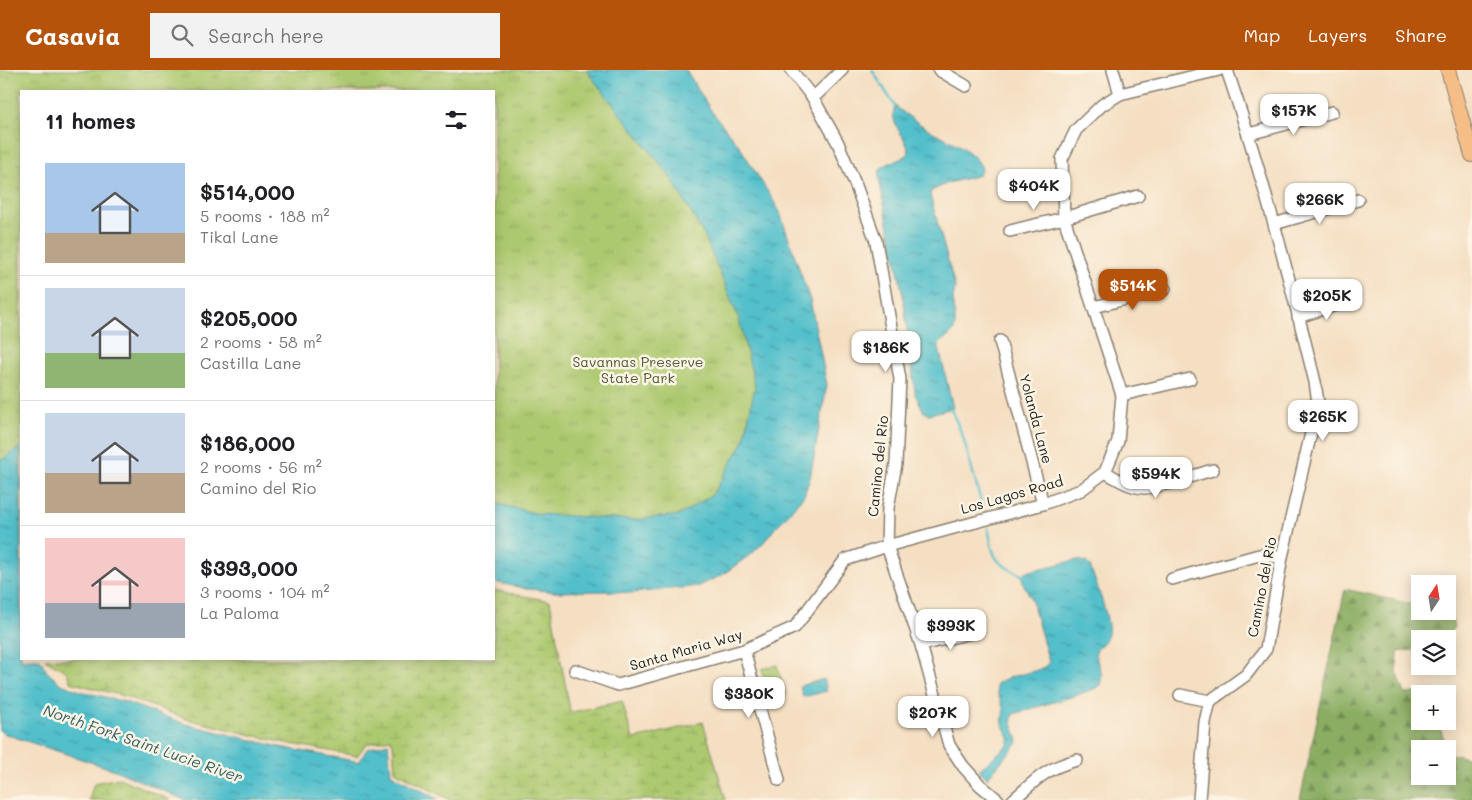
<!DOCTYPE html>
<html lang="en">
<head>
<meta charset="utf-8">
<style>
  :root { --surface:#fff; --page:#f2f2f2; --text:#202124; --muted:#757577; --line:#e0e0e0; --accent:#b45309 }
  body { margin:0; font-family:Mali,sans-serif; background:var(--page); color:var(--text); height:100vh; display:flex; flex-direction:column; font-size:19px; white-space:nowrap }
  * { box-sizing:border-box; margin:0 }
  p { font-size:16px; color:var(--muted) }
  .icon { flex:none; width:28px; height:28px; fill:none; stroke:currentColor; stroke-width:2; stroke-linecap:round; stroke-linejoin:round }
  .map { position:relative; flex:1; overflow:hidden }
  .drawer { position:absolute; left:20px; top:20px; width:475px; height:570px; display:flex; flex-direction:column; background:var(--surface); border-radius:0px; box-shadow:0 2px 12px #0003 }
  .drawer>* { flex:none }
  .needle { width:32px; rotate:12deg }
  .tools { position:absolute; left:1411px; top:505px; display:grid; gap:10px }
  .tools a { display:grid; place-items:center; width:45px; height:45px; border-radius:0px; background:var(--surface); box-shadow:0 2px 12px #0003; font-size:25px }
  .price { position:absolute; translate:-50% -42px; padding:0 11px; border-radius:10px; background:#fff; color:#222; font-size:16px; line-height:32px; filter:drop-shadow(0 1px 2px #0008) }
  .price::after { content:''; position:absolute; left:50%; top:30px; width:15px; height:11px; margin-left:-8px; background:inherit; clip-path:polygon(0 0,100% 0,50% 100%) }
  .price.selected { background:var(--accent); color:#fff }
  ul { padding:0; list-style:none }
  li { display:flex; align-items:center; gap:15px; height:125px; padding:0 25px }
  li+li { border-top:1px solid var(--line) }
  li span { display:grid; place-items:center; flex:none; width:140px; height:100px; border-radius:0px; color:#555 }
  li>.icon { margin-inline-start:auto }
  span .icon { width:60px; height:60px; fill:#fffc; stroke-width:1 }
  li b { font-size:21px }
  h2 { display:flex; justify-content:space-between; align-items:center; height:60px; padding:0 25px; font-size:21px }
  header { display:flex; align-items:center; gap:30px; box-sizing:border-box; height:70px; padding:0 25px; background:var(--accent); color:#fff }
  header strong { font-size:24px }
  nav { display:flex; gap:28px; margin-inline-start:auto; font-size:18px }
  .search { width:350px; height:45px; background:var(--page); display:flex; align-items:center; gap:12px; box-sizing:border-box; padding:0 18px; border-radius:0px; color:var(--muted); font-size:19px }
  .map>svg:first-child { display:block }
  .grass { fill:#adc970; stroke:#647246 }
  .forest { fill:url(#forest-firs); stroke:#53643f; fill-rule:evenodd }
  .wetland { fill:url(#wetland-marsh); stroke:#647246 }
  .park { fill:url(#park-tufts); stroke:#647246 }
  .water { fill:url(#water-ripples); stroke:#376e74 }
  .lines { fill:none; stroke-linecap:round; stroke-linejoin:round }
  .stream { stroke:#52bfcb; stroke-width:2.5 }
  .minor-casing { stroke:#887e70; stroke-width:14 }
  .major-casing { stroke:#887e70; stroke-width:16 }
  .minor { stroke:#fff; stroke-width:11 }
  .major { stroke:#f6be87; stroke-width:14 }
  .labels { text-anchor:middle; stroke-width:5; stroke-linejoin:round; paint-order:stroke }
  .park-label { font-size:14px; fill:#4f5939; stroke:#fcf5e5 }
  .street-label { font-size:14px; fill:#1c1c1c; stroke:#fcf5e5 }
  .water-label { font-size:15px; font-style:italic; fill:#325d62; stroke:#fcf5e5 }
</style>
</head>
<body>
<header>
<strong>Casavia</strong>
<div class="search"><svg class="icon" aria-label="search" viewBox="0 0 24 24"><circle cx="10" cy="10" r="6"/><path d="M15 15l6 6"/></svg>Search here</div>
<nav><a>Map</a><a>Layers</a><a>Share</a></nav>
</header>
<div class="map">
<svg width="1472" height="730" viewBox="0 0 1472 730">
  <defs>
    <pattern id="forest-firs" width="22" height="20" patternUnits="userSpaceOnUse" patternTransform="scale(1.25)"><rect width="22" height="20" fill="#8aad62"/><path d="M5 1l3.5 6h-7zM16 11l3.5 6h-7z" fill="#708c50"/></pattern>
    <pattern id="wetland-marsh" width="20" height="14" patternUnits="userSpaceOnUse" patternTransform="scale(1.25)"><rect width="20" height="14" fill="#adc970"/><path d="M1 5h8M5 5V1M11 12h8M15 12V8" fill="none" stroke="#94ac60"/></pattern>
    <pattern id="park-tufts" width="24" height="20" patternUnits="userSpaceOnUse" patternTransform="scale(1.25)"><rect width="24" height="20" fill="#adc970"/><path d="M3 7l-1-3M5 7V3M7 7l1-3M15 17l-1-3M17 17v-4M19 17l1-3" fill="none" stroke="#94ac60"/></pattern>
    <pattern id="water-ripples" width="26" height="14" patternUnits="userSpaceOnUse" patternTransform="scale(1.25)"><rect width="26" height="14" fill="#52bfcb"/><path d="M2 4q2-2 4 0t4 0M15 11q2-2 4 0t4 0" fill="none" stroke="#439aa4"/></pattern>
  </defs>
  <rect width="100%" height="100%" fill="#fcf5e5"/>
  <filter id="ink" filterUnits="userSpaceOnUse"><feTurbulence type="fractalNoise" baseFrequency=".02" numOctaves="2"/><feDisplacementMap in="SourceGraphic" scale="10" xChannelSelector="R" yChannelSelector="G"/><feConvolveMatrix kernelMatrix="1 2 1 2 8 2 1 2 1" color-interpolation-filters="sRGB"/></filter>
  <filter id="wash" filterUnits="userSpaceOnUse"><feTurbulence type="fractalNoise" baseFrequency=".0096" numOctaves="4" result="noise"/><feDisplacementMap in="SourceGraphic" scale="20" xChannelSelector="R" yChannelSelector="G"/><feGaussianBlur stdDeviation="1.12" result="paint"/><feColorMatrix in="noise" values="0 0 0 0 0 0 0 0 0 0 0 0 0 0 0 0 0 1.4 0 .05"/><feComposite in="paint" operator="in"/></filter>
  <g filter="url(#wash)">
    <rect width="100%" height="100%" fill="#f5dfc3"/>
    <path class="grass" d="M777,595L786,626L771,630L762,599Z"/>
    <path class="forest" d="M1345,519L1420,536V541L1450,542L1454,557L1445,569H1420V579L1398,582L1397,602L1405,624L1426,622L1427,624H1420V651H1437L1450,684L1472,689V730H1300ZM1420,679H1448V706H1420Z"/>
    <path class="wetland" d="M494,520L550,531L570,640L572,642L622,631L632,666L635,669L703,652L726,730H450L395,701L393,673L390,669L366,674L357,686L281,672L187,649L127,627L70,612L67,602L45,589H494Z
      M119,708L168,729L170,730H89L94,713Z"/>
    <path class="park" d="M0,0H628L757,158L773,379L675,474L494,462V21H21V446L0,472Z"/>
    <path class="water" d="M586,0H686L712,42L740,77L779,140L810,230L827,315L810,408L804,425L784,449L774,459L768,468L754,482L722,505L698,516L632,523L605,521L554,522L523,518L494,512V433L539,444L631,450L680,445L713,424L744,371L755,316L739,249L704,165L671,108Z
      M895,36C905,44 916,52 928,59C946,70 973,78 982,98L979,105L948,113L931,121L930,125L955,217C954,222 953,228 953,233C953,242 958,253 953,262C950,267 942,269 938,274L953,338L929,344L924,342L915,324L903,225L879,109L880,99C889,91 902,91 909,83C907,66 888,55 895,36Z
      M21,376V589H40L47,602L61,614L80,621L125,632L185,654L280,677L359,692L367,679L388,673L391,704L439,730H185L115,700L8,665L0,661V391Z
      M1077,490L1086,492L1090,496C1095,511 1111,551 1108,564C1106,573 1098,575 1095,584L1102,606L1100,615L1096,618L1074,626L1013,644C1009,653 1016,661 1018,670L1017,674L987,708L979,700L1008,675C1012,667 1006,664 1004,657C1001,650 1005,643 1003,637C1000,627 997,628 996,615C1009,602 1041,605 1049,592L1031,528L1023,513L1022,505L1025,502Z
      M824,609L827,621L803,627L800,616Z"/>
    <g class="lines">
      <path class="stream" d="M872,0L895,36
        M951,339L963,367L983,439
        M988,457C994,488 992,492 1022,505"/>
    </g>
  </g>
  <g filter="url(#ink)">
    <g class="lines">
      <g class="minor-casing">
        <path id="minor" d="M791,0L813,28L838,73L856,116L876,171L900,309L896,394L888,438L887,476L921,575L949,675L963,696L980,715L998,730
          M939,0L966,16
          M1113,0L1120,24
          M813,28L842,0
          M1249,64L1332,42
          M1274,154L1358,130
          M1010,161L1064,148L1138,126
          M1094,237L1165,219
          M1298,247L1348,231
          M1000,271L1043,434
          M1122,325L1190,309
          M1105,402C1117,409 1131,418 1145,418C1164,417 1193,405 1213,400
          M1172,509L1259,485L1282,487
          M921,575L975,562
          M744,580L779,710
          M575,600L618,615L744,580L795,557L845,490L887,476L1043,434L1081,420L1105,402L1118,371L1122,325L1064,148L1062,89L1076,60L1102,35L1120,24L1219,0
          M1180,625L1210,631
          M1013,730C1036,710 1046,698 1077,690
          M1199,730L1205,652L1210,631L1246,605L1266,579L1282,487L1318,333L1315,312C1289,207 1262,103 1227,0"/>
      </g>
      <g class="major-casing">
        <path id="major" d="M1448,0L1472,85"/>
      </g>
      <use href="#minor" class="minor"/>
      <use href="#major" class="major"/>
    </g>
  </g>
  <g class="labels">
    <g class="park-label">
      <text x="638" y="297">Savannas Preserve<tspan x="638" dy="16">State Park</tspan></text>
    </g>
    <g class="street-label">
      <text transform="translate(1036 349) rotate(75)" y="5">Yolanda Lane</text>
      <text transform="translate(878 396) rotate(-84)" y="5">Camino del Rio</text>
      <text transform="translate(1012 425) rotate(-16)" y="5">Los Lagos Road</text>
      <text transform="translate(1262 517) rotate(-79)" y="5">Camino del Rio</text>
      <text transform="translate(686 580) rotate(-16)" y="5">Santa Maria Way</text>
    </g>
    <g class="water-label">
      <text transform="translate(143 674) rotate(19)" y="5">North Fork Saint Lucie River</text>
    </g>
  </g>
</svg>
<div class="tools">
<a><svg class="needle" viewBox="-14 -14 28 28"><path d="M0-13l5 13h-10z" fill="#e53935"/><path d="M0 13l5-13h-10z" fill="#757577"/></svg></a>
<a><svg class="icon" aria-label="layers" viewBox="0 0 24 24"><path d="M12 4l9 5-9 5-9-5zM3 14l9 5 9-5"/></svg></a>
<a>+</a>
<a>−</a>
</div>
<b class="price" style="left:1294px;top:66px">$157K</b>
<b class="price" style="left:1034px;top:141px">$404K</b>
<b class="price" style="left:1320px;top:155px">$266K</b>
<b class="price selected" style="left:1133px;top:241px">$514K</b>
<b class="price" style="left:1327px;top:251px">$205K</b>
<b class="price" style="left:886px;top:303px">$186K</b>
<b class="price" style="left:1323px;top:372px">$265K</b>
<b class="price" style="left:1156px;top:429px">$594K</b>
<b class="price" style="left:951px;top:581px">$393K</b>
<b class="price" style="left:749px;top:649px">$380K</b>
<b class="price" style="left:933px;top:668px">$207K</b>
<section class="drawer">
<h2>11 homes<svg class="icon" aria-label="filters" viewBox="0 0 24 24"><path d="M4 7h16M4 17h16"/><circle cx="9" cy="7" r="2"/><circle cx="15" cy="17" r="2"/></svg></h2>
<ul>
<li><span style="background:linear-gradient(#a9c7e8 70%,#b9a48a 0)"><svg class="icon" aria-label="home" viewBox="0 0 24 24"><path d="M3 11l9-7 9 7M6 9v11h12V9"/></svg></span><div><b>$514,000</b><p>5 rooms · 188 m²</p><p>Tikal Lane</p></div></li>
<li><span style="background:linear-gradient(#c9d6e8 65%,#8fb573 0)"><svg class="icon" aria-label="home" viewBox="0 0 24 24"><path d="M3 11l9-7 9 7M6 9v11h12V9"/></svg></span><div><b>$205,000</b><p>2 rooms · 58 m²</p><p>Castilla Lane</p></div></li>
<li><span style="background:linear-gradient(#c9d6e8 60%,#b9a48a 0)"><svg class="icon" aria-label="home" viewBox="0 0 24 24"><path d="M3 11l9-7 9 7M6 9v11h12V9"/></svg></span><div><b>$186,000</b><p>2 rooms · 56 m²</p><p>Camino del Rio</p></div></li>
<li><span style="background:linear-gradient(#f6c9c9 65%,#9aa5b1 0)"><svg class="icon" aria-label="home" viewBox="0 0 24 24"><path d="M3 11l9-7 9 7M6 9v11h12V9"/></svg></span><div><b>$393,000</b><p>3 rooms · 104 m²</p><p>La Paloma</p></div></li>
</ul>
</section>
</div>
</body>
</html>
